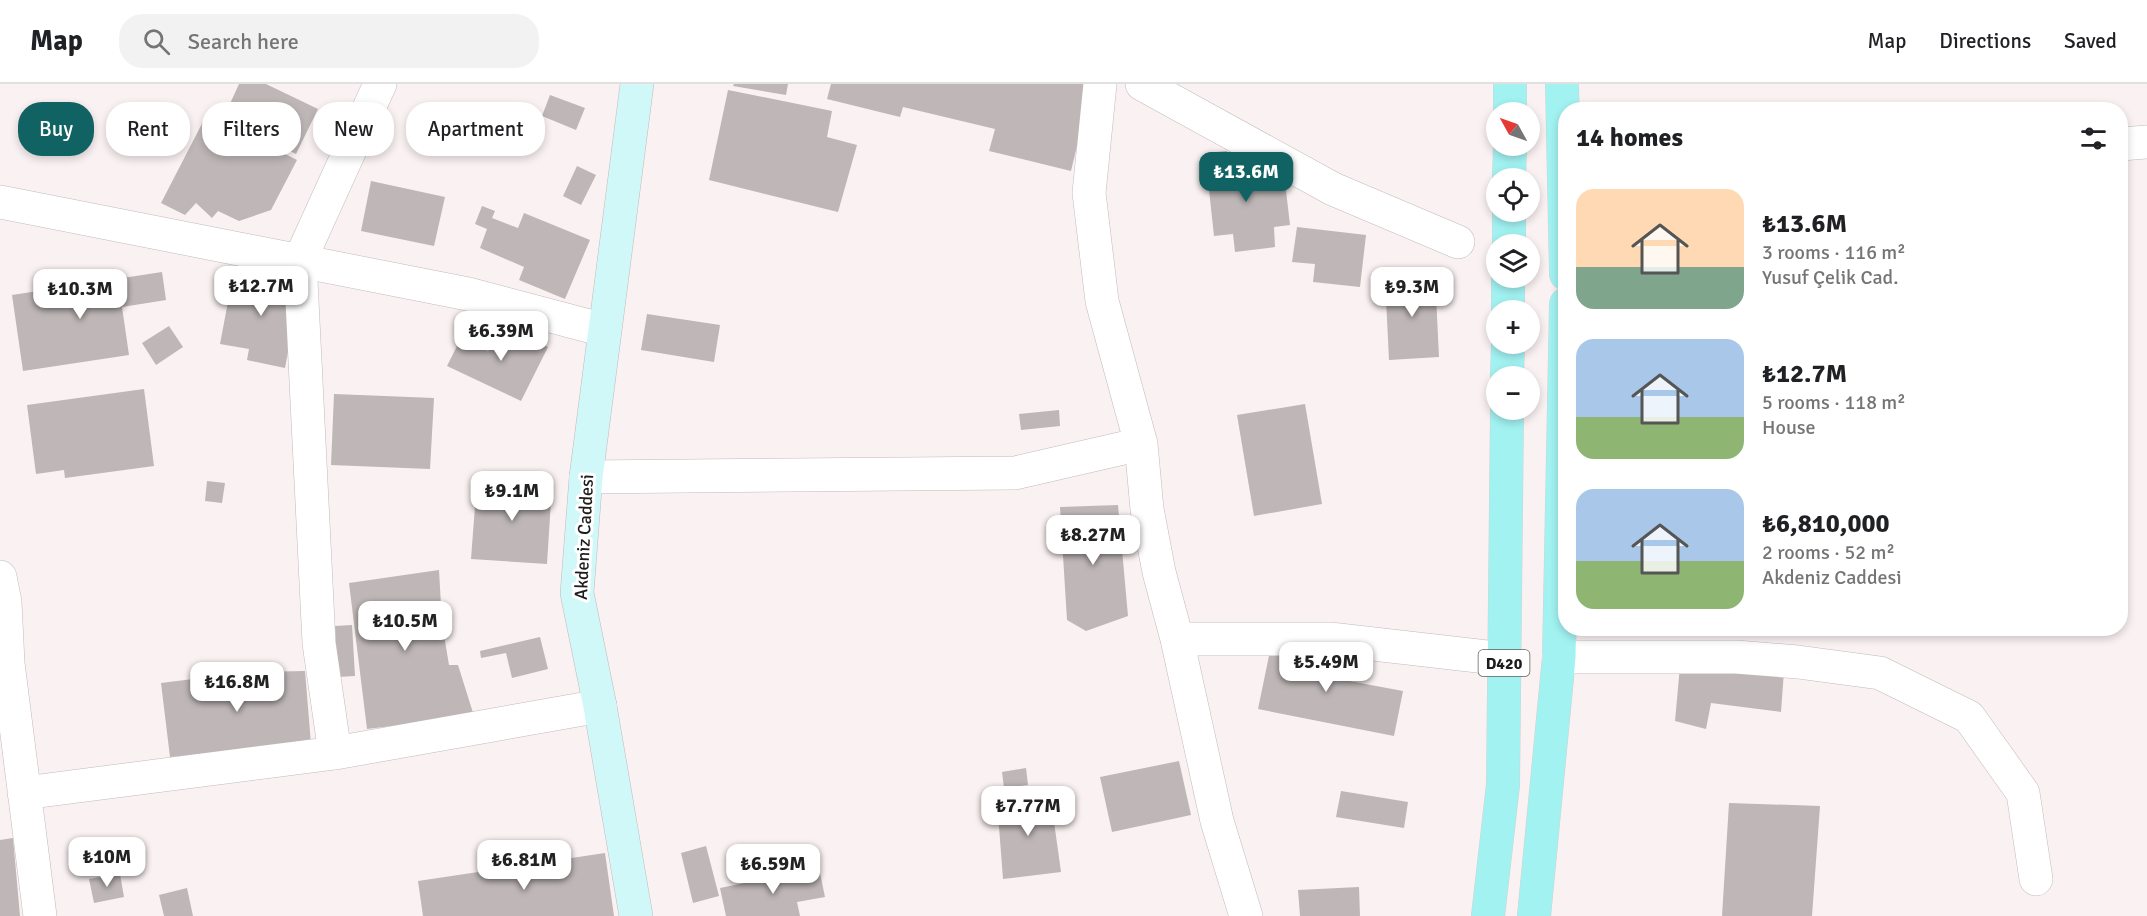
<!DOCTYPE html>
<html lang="en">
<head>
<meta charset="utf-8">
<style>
  :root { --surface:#fff; --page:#f2f2f2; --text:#202124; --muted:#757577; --line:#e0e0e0; --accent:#116262 }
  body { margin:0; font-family:Signika,sans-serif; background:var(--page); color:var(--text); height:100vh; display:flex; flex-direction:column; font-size:22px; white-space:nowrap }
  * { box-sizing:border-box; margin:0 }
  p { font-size:20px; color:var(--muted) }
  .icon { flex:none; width:33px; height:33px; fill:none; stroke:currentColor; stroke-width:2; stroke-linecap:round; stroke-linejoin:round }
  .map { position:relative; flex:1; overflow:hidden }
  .side { position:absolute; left:1558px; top:18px; width:570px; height:534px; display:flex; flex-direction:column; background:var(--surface); border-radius:24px; box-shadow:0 3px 9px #0003 }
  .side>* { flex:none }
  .banner { position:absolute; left:18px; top:18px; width:570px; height:54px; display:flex; gap:12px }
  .needle { width:39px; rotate:310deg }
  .controls { position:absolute; left:1486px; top:18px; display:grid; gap:12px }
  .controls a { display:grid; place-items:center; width:54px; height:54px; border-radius:50%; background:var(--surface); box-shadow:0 3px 9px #0003; font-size:30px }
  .price { position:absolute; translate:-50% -51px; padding:0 14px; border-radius:12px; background:#fff; color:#222; font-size:20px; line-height:39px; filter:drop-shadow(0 2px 3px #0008) }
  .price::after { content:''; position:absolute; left:50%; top:36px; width:18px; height:14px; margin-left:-9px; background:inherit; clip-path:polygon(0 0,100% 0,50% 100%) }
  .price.selected { background:var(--accent); color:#fff }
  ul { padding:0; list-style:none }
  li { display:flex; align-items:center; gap:18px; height:150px; padding:0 18px }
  li span { display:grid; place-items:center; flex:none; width:168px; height:120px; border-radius:18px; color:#555 }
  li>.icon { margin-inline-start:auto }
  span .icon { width:72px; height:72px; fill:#fffc; stroke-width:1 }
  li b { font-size:26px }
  h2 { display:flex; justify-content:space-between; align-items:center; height:72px; padding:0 18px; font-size:26px }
  .tag { padding:0 21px; border-radius:24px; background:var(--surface); box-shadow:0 3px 9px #0003; font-size:21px; line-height:54px }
  .tag.selected { background:var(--accent); color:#fff }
  header { display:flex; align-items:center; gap:36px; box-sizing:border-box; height:84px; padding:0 30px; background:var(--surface); border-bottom:2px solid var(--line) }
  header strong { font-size:28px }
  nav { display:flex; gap:33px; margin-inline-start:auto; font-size:21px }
  .search { width:420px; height:54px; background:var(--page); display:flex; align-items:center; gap:15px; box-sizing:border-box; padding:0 21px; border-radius:24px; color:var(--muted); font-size:22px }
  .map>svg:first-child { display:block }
  .building { fill:#beb6b7 }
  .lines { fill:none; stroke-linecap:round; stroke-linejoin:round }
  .street-casing { stroke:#c2babb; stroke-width:34 }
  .secondary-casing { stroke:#c2babb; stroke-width:34 }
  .primary-casing { stroke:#d2d2d2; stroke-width:34 }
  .street { stroke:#fff; stroke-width:33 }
  .secondary { stroke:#d0f8f8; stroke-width:33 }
  .primary { stroke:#a2f2f2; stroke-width:33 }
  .labels { text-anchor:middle; stroke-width:6; stroke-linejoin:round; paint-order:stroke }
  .shield { fill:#fff; stroke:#626061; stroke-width:1.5 }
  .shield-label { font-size:16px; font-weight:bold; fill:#1f1c1d }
  .street-label { font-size:18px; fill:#1f1c1d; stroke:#fff }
</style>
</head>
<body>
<header>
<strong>Map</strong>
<div class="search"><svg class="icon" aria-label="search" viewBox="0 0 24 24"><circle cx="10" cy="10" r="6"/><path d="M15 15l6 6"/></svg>Search here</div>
<nav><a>Map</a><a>Directions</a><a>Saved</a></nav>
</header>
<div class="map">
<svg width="2147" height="832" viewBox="0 0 2147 832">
  <rect width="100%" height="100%" fill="#faf1f2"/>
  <path class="building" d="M239,0H266L318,25L296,70L223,35Z
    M734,0H788L786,11L733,2Z
    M831,0H1092L1071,87L989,67L995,45L903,23L900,33L827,15Z
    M728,6L832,27L827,53L857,61L838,128L709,96Z
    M550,11L585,24L576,46L542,32Z
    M207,30L297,76L271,126L239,137L218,127L212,134L196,119L185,131L161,119Z
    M1227,67L1228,78L1243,76L1245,93L1284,89L1290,141L1274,143L1275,163L1235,168L1233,150L1214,152L1205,69Z
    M577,82L596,91L581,121L563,112Z
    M371,97L445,113L434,162L361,147Z
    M482,122L495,127L492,134L518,144L524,129L590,156L565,215L519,196L524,183L480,164L487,145L475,140Z
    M1297,143L1366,151L1360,203L1313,198L1315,180L1292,178Z
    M234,186L301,198L285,284L247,276L249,265L220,260Z
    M162,188L166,216L122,223L129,271L23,287L12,211Z
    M1435,191L1439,273L1389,276L1385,194Z
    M647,230L720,241L714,278L641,266Z
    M502,241L548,263L521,317L447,282L461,254L488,267Z
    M169,242L183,263L156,281L142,259Z
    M144,305L154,382L65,394L64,386L36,390L27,321Z
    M334,310L434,314L430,385L331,381Z
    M1305,320L1322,420L1254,432L1237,331Z
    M1059,326L1060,342L1021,346L1019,330Z
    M477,396L552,401L547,480L471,475Z
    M207,397L225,399L222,419L205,417Z
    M1118,421L1128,532L1086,547L1067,536L1060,423Z
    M439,486L442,539L449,581H458L474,632L367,645L349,499Z
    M352,541L355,592L338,593L335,542Z
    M540,553L548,585L512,594L506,569L481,574L480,567Z
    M1271,562L1348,577L1344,596L1403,607L1394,652L1258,625Z
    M1680,582L1784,587L1781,628L1711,619L1706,645L1675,637Z
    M305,587L311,660L170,673L161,599L249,588Z
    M1179,677L1191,731L1112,748L1100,693Z
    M1026,684L1028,701L1004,704L1002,688Z
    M1341,707L1408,718L1404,744L1336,733Z
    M1050,709L1061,788L1003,795L997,717Z
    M1729,719L1820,722L1812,832H1722Z
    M13,754L20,832H0V756Z
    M706,762L719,812L693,819L681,769Z
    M605,769L614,832H423L418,797Z
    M819,784L825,813L797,818L800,832H726L720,804Z
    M120,790L124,813L94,819L89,795Z
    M1359,803L1360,832H1300L1298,806Z
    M187,804L193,832H164L159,811Z"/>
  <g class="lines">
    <g class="street-casing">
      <path id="street" d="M1100,0L1089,109L1102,217L1141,360L1147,425L1159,488L1177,555L1217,737L1246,832
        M1142,0L1333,105L1458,158
        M2121,60L2147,58
        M0,118L468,210L604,246
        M586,393L1015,389L1141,360
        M0,493L5,518L8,579L40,832
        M1177,555H1330L1504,575
        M1559,573H1736L1798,578L1880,589L1969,633L2023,709L2036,795
        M335,669L319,559L300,176L380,0
        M24,709L335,669L600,622"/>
    </g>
    <g class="secondary-casing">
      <path id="secondary" d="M636,832L600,622L577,509L586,393L637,0"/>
    </g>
    <g class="primary-casing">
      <path id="primary" d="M1562,0L1566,190
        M1510,28V0
        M1509,94L1510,62
        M1509,160V128
        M1508,226V194
        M1507,292L1508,260
        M1488,832L1503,701L1507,326
        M1534,832L1559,573L1566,220"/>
    </g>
    <use href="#street" class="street"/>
    <use href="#secondary" class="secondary"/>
    <use href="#primary" class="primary"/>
  </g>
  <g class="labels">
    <rect class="shield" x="1478.5" y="566" width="51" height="26" rx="4.5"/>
    <g class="shield-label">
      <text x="1504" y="585">D420</text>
    </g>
    <g class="street-label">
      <text transform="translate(584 453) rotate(-87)" y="6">Akdeniz Caddesi</text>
    </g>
  </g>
</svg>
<div class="controls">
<a><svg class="needle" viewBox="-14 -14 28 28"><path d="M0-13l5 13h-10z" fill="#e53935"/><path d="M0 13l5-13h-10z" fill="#757577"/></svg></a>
<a><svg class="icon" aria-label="locate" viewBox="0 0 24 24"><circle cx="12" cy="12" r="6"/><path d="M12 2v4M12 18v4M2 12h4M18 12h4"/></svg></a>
<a><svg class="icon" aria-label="layers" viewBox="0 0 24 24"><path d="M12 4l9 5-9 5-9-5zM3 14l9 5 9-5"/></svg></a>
<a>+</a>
<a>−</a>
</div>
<b class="price selected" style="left:1246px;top:119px">₺13.6M</b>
<b class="price" style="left:261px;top:233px">₺12.7M</b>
<b class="price" style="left:1412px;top:234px">₺9.3M</b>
<b class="price" style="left:80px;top:236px">₺10.3M</b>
<b class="price" style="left:501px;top:278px">₺6.39M</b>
<b class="price" style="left:512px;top:438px">₺9.1M</b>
<b class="price" style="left:1093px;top:482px">₺8.27M</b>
<b class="price" style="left:405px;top:568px">₺10.5M</b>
<b class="price" style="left:1326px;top:609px">₺5.49M</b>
<b class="price" style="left:237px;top:629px">₺16.8M</b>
<b class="price" style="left:1028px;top:753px">₺7.77M</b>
<b class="price" style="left:107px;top:804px">₺10M</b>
<b class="price" style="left:524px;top:807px">₺6.81M</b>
<b class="price" style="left:773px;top:811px">₺6.59M</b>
<div class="banner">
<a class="tag selected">Buy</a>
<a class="tag">Rent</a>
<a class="tag">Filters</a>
<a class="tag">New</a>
<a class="tag">Apartment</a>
</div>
<section class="side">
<h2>14 homes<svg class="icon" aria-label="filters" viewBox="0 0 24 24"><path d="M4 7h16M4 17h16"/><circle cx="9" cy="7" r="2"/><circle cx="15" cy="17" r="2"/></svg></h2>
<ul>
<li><span style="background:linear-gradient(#ffd9b3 65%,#7fa58c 0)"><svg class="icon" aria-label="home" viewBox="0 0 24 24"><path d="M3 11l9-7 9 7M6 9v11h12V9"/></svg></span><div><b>₺13.6M</b><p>3 rooms · 116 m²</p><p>Yusuf Çelik Cad.</p></div></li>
<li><span style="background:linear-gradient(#a9c7e8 65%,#8fb573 0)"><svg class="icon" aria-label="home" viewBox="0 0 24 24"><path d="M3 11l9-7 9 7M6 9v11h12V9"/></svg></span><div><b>₺12.7M</b><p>5 rooms · 118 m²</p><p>House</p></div></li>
<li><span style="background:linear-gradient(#a9c7e8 60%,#8fb573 0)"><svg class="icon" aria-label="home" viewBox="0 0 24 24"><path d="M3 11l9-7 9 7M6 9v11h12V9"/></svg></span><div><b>₺6,810,000</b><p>2 rooms · 52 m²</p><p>Akdeniz Caddesi</p></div></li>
</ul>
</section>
</div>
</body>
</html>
